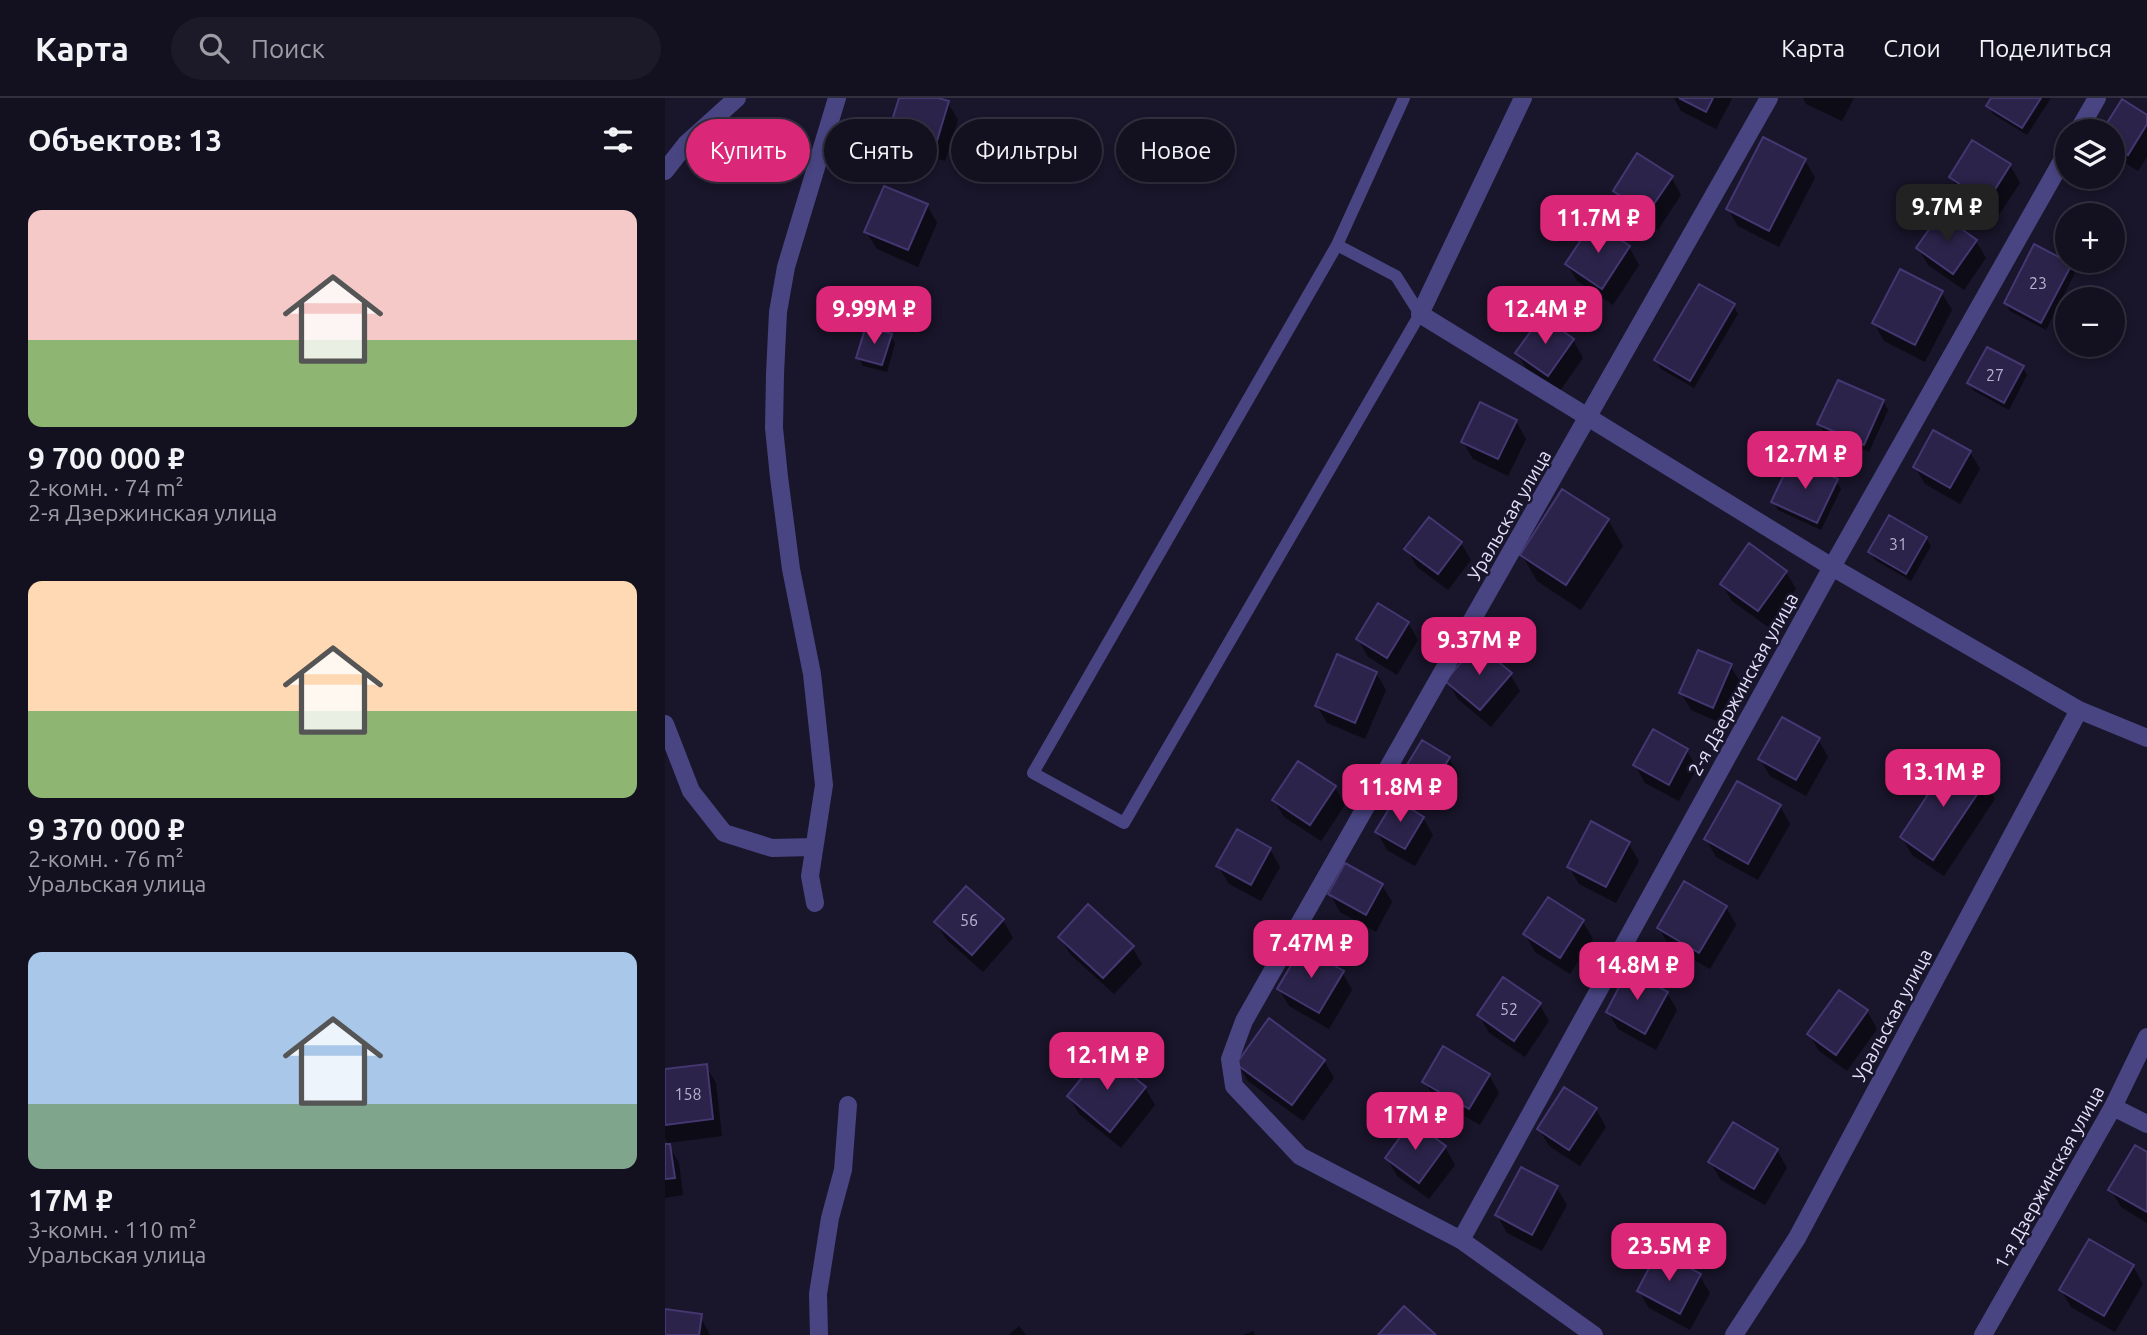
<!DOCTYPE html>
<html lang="ru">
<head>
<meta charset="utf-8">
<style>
  :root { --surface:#131020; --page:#1c1929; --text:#f1f3f6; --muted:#9d9da5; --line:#32303e; --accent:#db2777 }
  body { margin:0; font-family:Ubuntu,sans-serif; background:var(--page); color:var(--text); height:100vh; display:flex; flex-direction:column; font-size:26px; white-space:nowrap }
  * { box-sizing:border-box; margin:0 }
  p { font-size:23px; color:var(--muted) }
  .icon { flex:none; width:38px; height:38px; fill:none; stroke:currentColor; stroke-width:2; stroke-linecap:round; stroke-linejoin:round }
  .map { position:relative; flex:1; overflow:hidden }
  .side { display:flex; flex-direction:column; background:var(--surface); width:665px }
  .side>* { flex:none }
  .top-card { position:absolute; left:21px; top:21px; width:665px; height:63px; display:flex; gap:14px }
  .fabs { position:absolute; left:1390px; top:21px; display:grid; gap:14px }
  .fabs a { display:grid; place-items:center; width:70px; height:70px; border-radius:50%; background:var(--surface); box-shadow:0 4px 10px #0003,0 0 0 2px var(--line); font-size:35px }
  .price { position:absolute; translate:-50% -60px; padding:0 16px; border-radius:14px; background:var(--accent); color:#fff; font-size:23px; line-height:46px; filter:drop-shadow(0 2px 4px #0008) }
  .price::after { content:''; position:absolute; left:50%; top:42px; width:21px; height:16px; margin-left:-10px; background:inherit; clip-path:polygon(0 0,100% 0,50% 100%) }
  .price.current { background:#222; color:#fff }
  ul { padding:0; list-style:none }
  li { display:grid; align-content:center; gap:14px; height:371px; padding:0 28px }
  li span { display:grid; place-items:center; height:217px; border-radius:14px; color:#555 }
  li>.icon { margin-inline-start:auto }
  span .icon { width:126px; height:126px; fill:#fffc; stroke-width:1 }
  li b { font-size:30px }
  h2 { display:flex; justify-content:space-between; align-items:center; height:84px; padding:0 28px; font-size:30px }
  .pill { padding:0 24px; border-radius:32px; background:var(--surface); box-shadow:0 4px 10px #0003,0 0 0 2px var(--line); font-size:24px; line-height:63px }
  .pill.current { background:var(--accent); color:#fff }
  header { display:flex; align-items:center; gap:42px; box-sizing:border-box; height:98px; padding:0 35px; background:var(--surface); border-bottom:2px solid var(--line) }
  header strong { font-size:33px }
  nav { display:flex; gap:38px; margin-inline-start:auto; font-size:24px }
  .search { width:490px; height:63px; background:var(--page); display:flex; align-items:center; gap:18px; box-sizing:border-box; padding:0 24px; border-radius:38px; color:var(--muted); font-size:26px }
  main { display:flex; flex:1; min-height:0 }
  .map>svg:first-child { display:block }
  .shadow { fill:#0007 }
  .building { fill:#2b2349; stroke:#443772; stroke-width:2 }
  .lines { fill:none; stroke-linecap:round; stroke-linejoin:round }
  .service { stroke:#494583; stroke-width:12 }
  .minor { stroke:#494583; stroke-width:18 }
  .tertiary { stroke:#494583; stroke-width:18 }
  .labels { text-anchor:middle; stroke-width:5; stroke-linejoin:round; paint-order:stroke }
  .number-label { font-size:16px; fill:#b6b2cf }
  .street-label { font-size:19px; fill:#e5e1fc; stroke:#19152a }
</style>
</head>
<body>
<header>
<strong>Карта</strong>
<div class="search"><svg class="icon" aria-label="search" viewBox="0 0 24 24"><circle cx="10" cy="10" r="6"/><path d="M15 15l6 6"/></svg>Поиск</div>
<nav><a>Карта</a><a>Слои</a><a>Поделиться</a></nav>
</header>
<main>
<section class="side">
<h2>Объектов: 13<svg class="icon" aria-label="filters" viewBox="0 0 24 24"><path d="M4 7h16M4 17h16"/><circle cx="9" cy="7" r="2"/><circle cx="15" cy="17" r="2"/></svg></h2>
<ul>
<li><span style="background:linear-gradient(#f6c9c9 60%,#8fb573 0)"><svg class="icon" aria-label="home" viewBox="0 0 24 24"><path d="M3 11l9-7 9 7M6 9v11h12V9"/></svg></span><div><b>9 700 000 ₽</b><p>2-комн. · 74 m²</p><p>2-я Дзержинская улица</p></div></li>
<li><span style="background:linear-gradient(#ffd9b3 60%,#8fb573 0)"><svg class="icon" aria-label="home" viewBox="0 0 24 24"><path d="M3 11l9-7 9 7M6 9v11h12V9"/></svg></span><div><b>9 370 000 ₽</b><p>2-комн. · 76 m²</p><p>Уральская улица</p></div></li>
<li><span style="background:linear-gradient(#a9c7e8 70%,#7fa58c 0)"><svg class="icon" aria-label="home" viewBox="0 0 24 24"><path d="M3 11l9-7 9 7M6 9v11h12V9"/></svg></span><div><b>17M ₽</b><p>3-комн. · 110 m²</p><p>Уральская улица</p></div></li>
</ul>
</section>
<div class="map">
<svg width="1482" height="1237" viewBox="0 0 1482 1237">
  <rect width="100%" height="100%" fill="#19152a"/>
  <path class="shadow" d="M236,0H267L283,5L293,22L280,63L236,50L226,32Z
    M1009,0H1066L1067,1L1051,31L1016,13Z
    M1138,0H1189L1177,23L1141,6Z
    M1329,0H1386L1362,37L1328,16L1324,8Z
    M1458,4L1482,19V59L1473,73L1447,57V33H1439Z
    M1140,62L1150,80L1114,149L1073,128L1063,111Z
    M1345,67L1355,85L1332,120L1296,97L1286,79Z
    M1006,79L1016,97L993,132L960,111L950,93Z
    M262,107L272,125L253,169L212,151L201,134Z
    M1311,143L1321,160L1299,192L1263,167L1253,150Z
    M964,149L974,167L948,207L912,183L902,166Z
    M1406,167L1410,175L1381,232L1345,213L1341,205Z
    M1277,195L1287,212L1260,264L1219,243L1209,225Z
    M1068,207L1073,216L1029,290L996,271L991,262Z
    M877,220L908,242L918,260L894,294L862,272L852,255Z
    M226,238L230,246L222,274L198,268L193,259Z
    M1357,269L1362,277L1344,312L1309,293L1304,285Z
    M1218,303L1223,312L1204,354L1159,334L1154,326Z
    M851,323L861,341L843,378L808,361L798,344Z
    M1305,354L1315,371L1295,406L1260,386L1250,369Z
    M1171,382L1176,391L1156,432L1113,412L1108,404Z
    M943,422L958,448L916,512L872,483L857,457Z
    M1261,440L1266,448L1246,483L1210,462L1205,454Z
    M796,445L806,462L783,492L752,469L742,452Z
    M1121,474L1131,491L1103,529L1067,503L1057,486Z
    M743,525L753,542L732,577L703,559L693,541Z
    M1065,568L1076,585L1058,626L1026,612L1016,595Z
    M711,575L721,592L700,641L662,625L652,608Z
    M845,576L855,593L826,629L793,601L782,583Z
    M989,634L1022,653L1032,670L1014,703L980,685L970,667Z
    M1153,641L1163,659L1141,698L1105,678L1095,661Z
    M784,660L794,677L779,703L752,687L742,670Z
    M1320,684L1330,701L1279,778L1247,757L1237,739Z
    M670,689L680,707L656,743L619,719L609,702Z
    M1115,708L1125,726L1093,782L1051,759L1041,741Z
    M758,720L768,737L750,768L722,752L712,734Z
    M963,745L974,763L951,805L914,786L904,769Z
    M605,751L615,769L596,803L564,786L553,768Z
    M717,787L727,804L711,834L675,814L665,796Z
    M301,790L338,822L348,840L318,874L281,841L271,824Z
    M1061,809L1071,827L1045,871L1004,848L994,830Z
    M918,824L928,841L905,876L870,854L860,836Z
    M395,839L467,849L477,866L449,896L405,856Z
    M677,874L687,892L664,931L624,908L614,891Z
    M1002,895L1012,912L991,952L953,931L943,914Z
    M874,906L884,923L860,959L824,935L814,917Z
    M1202,913L1212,931L1182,973L1154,953L1144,936Z
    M659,963L669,980L638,1023L583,983L573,966Z
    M41,968L51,985L57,1038L2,1045L0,1040V972Z
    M824,977L834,995L815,1027L770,1001L760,984Z
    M480,990L490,1007L456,1050L414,1016L404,999Z
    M931,1011L941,1029L915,1068L884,1048L874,1031Z
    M0,1048H4L14,1065L18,1097L0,1100Z
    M780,1049L790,1067L764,1101L732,1078L722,1060Z
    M1112,1052L1122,1070L1100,1107L1056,1082L1045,1064Z
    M1482,1056V1125L1456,1109L1446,1092Z
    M892,1090L902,1107L877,1153L842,1135L832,1117Z
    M1468,1168L1478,1186L1450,1234L1406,1209L1396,1192Z
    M1034,1177L1045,1195L1025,1232L984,1210L974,1193Z
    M0,1213L35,1218L45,1237H0Z
    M354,1228L361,1237H344Z
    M588,1233L590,1237H578Z"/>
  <path class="building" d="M234,0H273L284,3L271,46L224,32Z
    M1014,0H1048L1041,14Z
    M1326,0H1376L1357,30L1321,8Z
    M1457,1L1482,17V26L1463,57L1447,47V33H1437Z
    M1098,39L1141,61L1104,133L1061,111Z
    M1307,42L1346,66L1322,104L1284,79Z
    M972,55L1008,78L982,116L948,93Z
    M219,88L263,106L243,152L199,134Z
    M1275,116L1312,142L1288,176L1251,150Z
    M928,124L965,148L937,191L900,166Z
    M1369,146L1407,166L1376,225L1339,205Z
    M1235,171L1278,193L1250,247L1207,225Z
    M1034,186L1070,206L1025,283L989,262Z
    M877,218L909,241L883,278L850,255Z
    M201,228L227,236L217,267L191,260Z
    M1322,249L1359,268L1339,305L1302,285Z
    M1173,282L1219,302L1199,347L1152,326Z
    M815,304L852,322L833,361L796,344Z
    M1268,332L1306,353L1285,390L1248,369Z
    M1127,360L1173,381L1152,425L1106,404Z
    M897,391L944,421L901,487L855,457Z
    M1224,417L1262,439L1241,476L1203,454Z
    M764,419L797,444L773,476L739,451Z
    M1084,445L1122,473L1093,513L1055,486Z
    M713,505L744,524L722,560L691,541Z
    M812,546L847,575L815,612L780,583Z
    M1033,552L1067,566L1048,610L1014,595Z
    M672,556L712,574L690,625L650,608Z
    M1117,619L1155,640L1131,682L1093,661Z
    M988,631L1023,651L1004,687L968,667Z
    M757,642L785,659L768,687L740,670Z
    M1287,660L1321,683L1268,762L1235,739Z
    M633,663L671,688L645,727L607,702Z
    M1072,683L1116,707L1083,766L1039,741Z
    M730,701L759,719L740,751L710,734Z
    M926,723L965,744L941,789L902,769Z
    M572,731L606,750L586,787L551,768Z
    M680,765L718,786L701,817L663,796Z
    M1019,783L1062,808L1034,855L992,830Z
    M301,788L339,821L307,857L269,824Z
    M883,799L919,822L895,860L858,836Z
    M423,806L469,848L438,880L393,839Z
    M637,849L679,873L654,915L612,891Z
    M963,872L1003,894L980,936L941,914Z
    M838,879L876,905L849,943L812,917Z
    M1174,892L1203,912L1171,957L1142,936Z
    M604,920L660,962L627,1007L571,966Z
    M778,948L825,976L804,1011L757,984Z
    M438,954L481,989L445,1034L402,998Z
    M42,966L48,1021L0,1027V971Z
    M899,989L932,1010L904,1052L872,1031Z
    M747,1023L781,1048L754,1085L720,1060Z
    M1068,1024L1113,1051L1089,1091L1043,1064Z
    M0,1046H5L10,1080L0,1081Z
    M1470,1047L1482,1054V1114L1443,1092Z
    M856,1069L893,1088L867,1137L830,1117Z
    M1424,1141L1469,1167L1439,1218L1394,1192Z
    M993,1153L1036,1176L1015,1216L972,1193Z
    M739,1208L771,1237H713Z
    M0,1211L37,1216L34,1237H0Z"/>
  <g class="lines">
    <path class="service" d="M672,147L731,178L755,216L459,725L368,675L672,147L739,0"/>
    <path class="minor" d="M858,0L755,216L1167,469L1414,612L1482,640
      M1413,33L1432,0
      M0,73L21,46L72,0
      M0,626L26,693L59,735L107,750L148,749
      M150,805L145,778L159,687L147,576L126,471L114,379L109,330L110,276L113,214L121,169L172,0
      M1448,1009L1482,1026
      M796,1142L1167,469L1402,54
      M154,1237L153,1196L165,1120L178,1072L183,1007
      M929,1237L796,1142L635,1058L569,988L565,961L579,923L1104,0
      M1069,1237L1132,1140L1414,612"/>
    <path class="tertiary" d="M1318,1237L1448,1009L1482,939"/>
  </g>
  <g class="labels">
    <g class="number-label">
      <text x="1373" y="191">23</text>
      <text x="1330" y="283">27</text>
      <text x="1233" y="452">31</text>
      <text x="304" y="828">56</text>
      <text x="844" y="917">52</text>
      <text x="23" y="1002">158</text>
    </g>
    <g class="street-label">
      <text transform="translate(844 417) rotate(-60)" y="7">Уральская улица</text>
      <text transform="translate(1078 586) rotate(-61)" y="7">2-я Дзержинская улица</text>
      <text transform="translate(1227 917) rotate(-62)" y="7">Уральская улица</text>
      <text transform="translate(1384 1079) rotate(-61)" y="7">1-я Дзержинская улица</text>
    </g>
  </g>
</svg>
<div class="fabs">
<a><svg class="icon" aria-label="layers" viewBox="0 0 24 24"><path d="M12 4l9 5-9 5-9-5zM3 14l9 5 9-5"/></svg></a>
<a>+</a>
<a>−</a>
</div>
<b class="price current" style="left:1282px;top:146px">9.7M ₽</b>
<b class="price" style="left:933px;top:157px">11.7M ₽</b>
<b class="price" style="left:209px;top:248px">9.99M ₽</b>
<b class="price" style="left:880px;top:248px">12.4M ₽</b>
<b class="price" style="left:1140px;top:393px">12.7M ₽</b>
<b class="price" style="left:814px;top:579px">9.37M ₽</b>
<b class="price" style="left:1278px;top:711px">13.1M ₽</b>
<b class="price" style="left:735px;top:726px">11.8M ₽</b>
<b class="price" style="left:646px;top:882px">7.47M ₽</b>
<b class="price" style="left:972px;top:904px">14.8M ₽</b>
<b class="price" style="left:442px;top:994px">12.1M ₽</b>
<b class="price" style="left:750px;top:1054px">17M ₽</b>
<b class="price" style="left:1004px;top:1185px">23.5M ₽</b>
<div class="top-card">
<a class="pill current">Купить</a>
<a class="pill">Снять</a>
<a class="pill">Фильтры</a>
<a class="pill">Новое</a>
</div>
</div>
</main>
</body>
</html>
